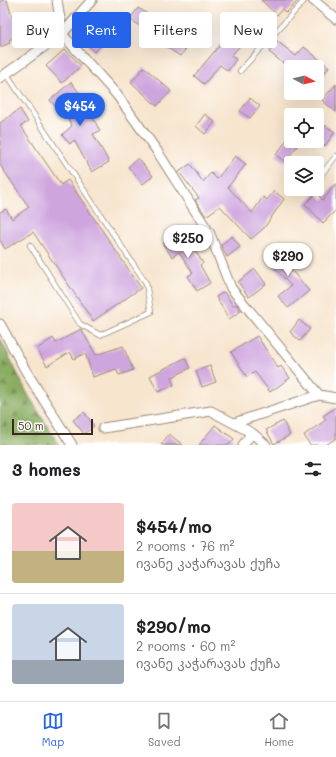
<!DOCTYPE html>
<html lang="en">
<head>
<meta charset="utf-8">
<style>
  :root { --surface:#fff; --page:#f6f6f6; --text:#202124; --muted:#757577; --line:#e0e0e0; --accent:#2563eb }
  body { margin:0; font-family:Mali,"Noto Sans Georgian",sans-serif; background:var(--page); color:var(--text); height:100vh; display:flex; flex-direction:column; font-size:15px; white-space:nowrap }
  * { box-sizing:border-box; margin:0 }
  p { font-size:13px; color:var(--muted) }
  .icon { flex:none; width:22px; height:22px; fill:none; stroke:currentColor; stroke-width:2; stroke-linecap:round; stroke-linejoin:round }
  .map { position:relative; height:445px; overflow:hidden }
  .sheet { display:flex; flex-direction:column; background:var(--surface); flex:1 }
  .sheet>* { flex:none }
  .hud { position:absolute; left:12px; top:12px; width:312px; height:36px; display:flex; gap:8px }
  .needle { width:26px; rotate:97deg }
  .controls { position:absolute; left:284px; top:60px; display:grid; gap:8px }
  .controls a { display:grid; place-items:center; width:40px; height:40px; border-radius:4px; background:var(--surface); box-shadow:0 4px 16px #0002; font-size:20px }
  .scale { position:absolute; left:12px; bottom:10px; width:81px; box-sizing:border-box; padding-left:4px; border:2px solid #3b2a1e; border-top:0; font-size:11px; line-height:14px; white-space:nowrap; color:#3b2a1e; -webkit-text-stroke:3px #fff; paint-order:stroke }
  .price { position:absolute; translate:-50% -34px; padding:0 9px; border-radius:14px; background:#fff; color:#222; font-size:13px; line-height:26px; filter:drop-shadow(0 1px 2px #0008) }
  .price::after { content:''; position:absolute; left:50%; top:24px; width:12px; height:9px; margin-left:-6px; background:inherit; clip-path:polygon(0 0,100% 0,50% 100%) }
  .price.current { background:var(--accent); color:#fff }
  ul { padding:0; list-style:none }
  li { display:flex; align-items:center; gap:12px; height:100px; padding:0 12px }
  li+li { border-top:1px solid var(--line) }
  li span { display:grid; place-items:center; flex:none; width:112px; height:80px; border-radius:4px; color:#555 }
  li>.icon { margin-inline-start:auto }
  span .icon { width:48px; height:48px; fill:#fffc; stroke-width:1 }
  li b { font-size:17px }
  h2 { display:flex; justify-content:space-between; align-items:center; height:48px; padding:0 12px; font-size:17px }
  .pill { padding:0 14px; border-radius:4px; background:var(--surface); box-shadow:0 4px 16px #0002; font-size:14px; line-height:36px }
  .pill.current { background:var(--accent); color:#fff }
  .menu { display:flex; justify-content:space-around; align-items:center; height:56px; border-top:1px solid var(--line); background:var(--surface); font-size:11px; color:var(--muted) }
  .menu a { display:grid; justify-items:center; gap:2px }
  .menu .current { color:var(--accent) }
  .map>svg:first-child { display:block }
  .forest { fill:url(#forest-firs); stroke:#626c40 }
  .building { fill:#cfa5de }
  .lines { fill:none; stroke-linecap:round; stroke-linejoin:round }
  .service-casing { stroke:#998876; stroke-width:6 }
  .minor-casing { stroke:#998876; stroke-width:11 }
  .service { stroke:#fff; stroke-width:4.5 }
  .minor { stroke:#fff; stroke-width:9 }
</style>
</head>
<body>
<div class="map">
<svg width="336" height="445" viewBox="0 0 336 445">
  <defs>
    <pattern id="forest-firs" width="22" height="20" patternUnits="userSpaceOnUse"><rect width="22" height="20" fill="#8aad62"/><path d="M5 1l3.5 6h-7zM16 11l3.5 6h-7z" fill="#728d50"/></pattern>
  </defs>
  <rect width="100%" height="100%" fill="#fff"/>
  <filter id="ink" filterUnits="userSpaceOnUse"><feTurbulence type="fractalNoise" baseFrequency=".025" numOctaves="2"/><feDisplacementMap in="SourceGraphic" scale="8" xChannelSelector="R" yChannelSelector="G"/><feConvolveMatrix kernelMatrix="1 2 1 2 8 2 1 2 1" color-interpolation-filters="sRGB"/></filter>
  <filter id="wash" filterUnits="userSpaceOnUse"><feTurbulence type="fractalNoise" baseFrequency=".012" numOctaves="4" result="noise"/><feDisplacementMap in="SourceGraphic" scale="16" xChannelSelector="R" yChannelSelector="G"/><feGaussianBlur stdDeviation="0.9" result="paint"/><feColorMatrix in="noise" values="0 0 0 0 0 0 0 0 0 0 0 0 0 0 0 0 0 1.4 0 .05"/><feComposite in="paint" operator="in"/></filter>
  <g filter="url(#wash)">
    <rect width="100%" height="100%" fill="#f7e5ce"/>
    <path class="forest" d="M0,338L28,395L59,445H0Z"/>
    <g id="blocks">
      <path class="building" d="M7,0L12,17L17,15L25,32L9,40L10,43L0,47V1Z
        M261,0H299L286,13L282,9L277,15Z
        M138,8L173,29L171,32L189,45L180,56L144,32L145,30L130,19Z
        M101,20L114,35L94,52L81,37Z
        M234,28L246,39L231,56L236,59L228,71L220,65L204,84L194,76Z
        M277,41L296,56L304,47L329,67L317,83V67H288L269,52Z
        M65,49L81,66L62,83L46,66Z
        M144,67L171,91L157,106L131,82Z
        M71,82L81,95L77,99L88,117L91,114L100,131L93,134L109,162L92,172L74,140L70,144L62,135L72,126L63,110L60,112L50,100Z
        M336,84V112L322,100Z
        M250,98L260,106L250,118L240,111Z
        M20,109L28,122L21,126L61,185L68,180L141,288L93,321L33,232L5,249L0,240V212L6,209L12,219L29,207L0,165V123Z
        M205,114L215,122L205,134L196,126Z
        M317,120L335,132L325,146L317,141Z
        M286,141H301L285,162L276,155Z
        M235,156L246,164L228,187L252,213L263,197L267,200L274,191L284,199L264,228L251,239L220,206L206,216L195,200L199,198L179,172L190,164L203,182L211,173L217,179Z
        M138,158L153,176L143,184L128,167Z
        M336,183V210L323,223L305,204L316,193L323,200Z
        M182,231L203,263L200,265L210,283L197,291L188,276L193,273L179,252L172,257L163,244Z
        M232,236L240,247L227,257L221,245Z
        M287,245L296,256L286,264L309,291L288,308L278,296L291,286L268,260Z
        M255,269L266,284L249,297L238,282Z
        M224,292L233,306L236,304L241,311L229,319L216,297Z
        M299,320L310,329L300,341L290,332Z
        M81,329L96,355L123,346L133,370L119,375L116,369L93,377L85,353L74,359L70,352L47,366L37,349L53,338L56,343Z
        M257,336L278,368L281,366L290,378L270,392L255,372L247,377L231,352Z
        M185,358L190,368L171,378L174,385L158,392L150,376Z
        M210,366L216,382L202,387L196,371Z
        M336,407V438L326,445H310L304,435L326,420L323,416Z
        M84,412L94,426L84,434L73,420Z
        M283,421L290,435L274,444L266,430Z
        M215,425L234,439L229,445H199Z
        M169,434L183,445H161Z"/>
    </g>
  </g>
  <g filter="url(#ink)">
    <use href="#blocks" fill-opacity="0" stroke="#998876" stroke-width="1"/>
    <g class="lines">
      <g class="service-casing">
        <path id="service" d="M240,71L305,0
          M6,73L146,283L151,312L100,335L80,324L30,245
          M317,180L336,156"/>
      </g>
      <g class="minor-casing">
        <path id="minor" d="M57,0L62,34L117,95L157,151L210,234L231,288L319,395
          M313,0L336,19
          M0,78L62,34L92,0
          M0,324L27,373L72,445
          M234,423L319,395L336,398
          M103,428L211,411L252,433L266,445
          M243,445L252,433"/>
      </g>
      <use href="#service" class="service"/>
      <use href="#minor" class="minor"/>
    </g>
  </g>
</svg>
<div class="controls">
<a><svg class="needle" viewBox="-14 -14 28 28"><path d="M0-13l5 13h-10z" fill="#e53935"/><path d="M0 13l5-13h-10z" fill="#757577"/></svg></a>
<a><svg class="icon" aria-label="locate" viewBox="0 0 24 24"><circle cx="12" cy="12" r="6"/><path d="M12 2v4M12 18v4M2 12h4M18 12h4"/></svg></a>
<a><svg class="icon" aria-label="layers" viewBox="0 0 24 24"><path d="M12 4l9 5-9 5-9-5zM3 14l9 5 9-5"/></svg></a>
</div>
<div class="scale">50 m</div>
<b class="price current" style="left:80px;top:127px">$454</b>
<b class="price" style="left:188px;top:259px">$250</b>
<b class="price" style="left:288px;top:277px">$290</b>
<div class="hud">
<a class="pill">Buy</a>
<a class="pill current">Rent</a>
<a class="pill">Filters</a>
<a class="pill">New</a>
</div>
</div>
<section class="sheet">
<h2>3 homes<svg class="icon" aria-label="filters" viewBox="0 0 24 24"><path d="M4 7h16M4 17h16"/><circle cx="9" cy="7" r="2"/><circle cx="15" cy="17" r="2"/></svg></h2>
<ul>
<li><span style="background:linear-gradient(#f6c9c9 60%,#c2b280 0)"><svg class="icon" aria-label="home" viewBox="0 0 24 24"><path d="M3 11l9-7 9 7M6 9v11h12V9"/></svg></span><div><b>$454/mo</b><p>2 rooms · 76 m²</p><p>ივანე კაჭარავას ქუჩა</p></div></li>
<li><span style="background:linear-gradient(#c9d6e8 70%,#9aa5b1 0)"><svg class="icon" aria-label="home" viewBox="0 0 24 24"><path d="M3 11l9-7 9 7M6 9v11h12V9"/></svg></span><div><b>$290/mo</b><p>2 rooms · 60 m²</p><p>ივანე კაჭარავას ქუჩა</p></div></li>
</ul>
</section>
<nav class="menu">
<a class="current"><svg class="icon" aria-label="map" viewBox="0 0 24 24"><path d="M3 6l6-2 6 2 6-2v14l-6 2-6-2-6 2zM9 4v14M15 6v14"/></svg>Map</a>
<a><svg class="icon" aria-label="saved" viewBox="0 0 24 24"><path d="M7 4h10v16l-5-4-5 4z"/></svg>Saved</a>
<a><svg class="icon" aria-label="home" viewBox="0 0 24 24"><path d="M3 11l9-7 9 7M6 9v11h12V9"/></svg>Home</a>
</nav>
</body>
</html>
